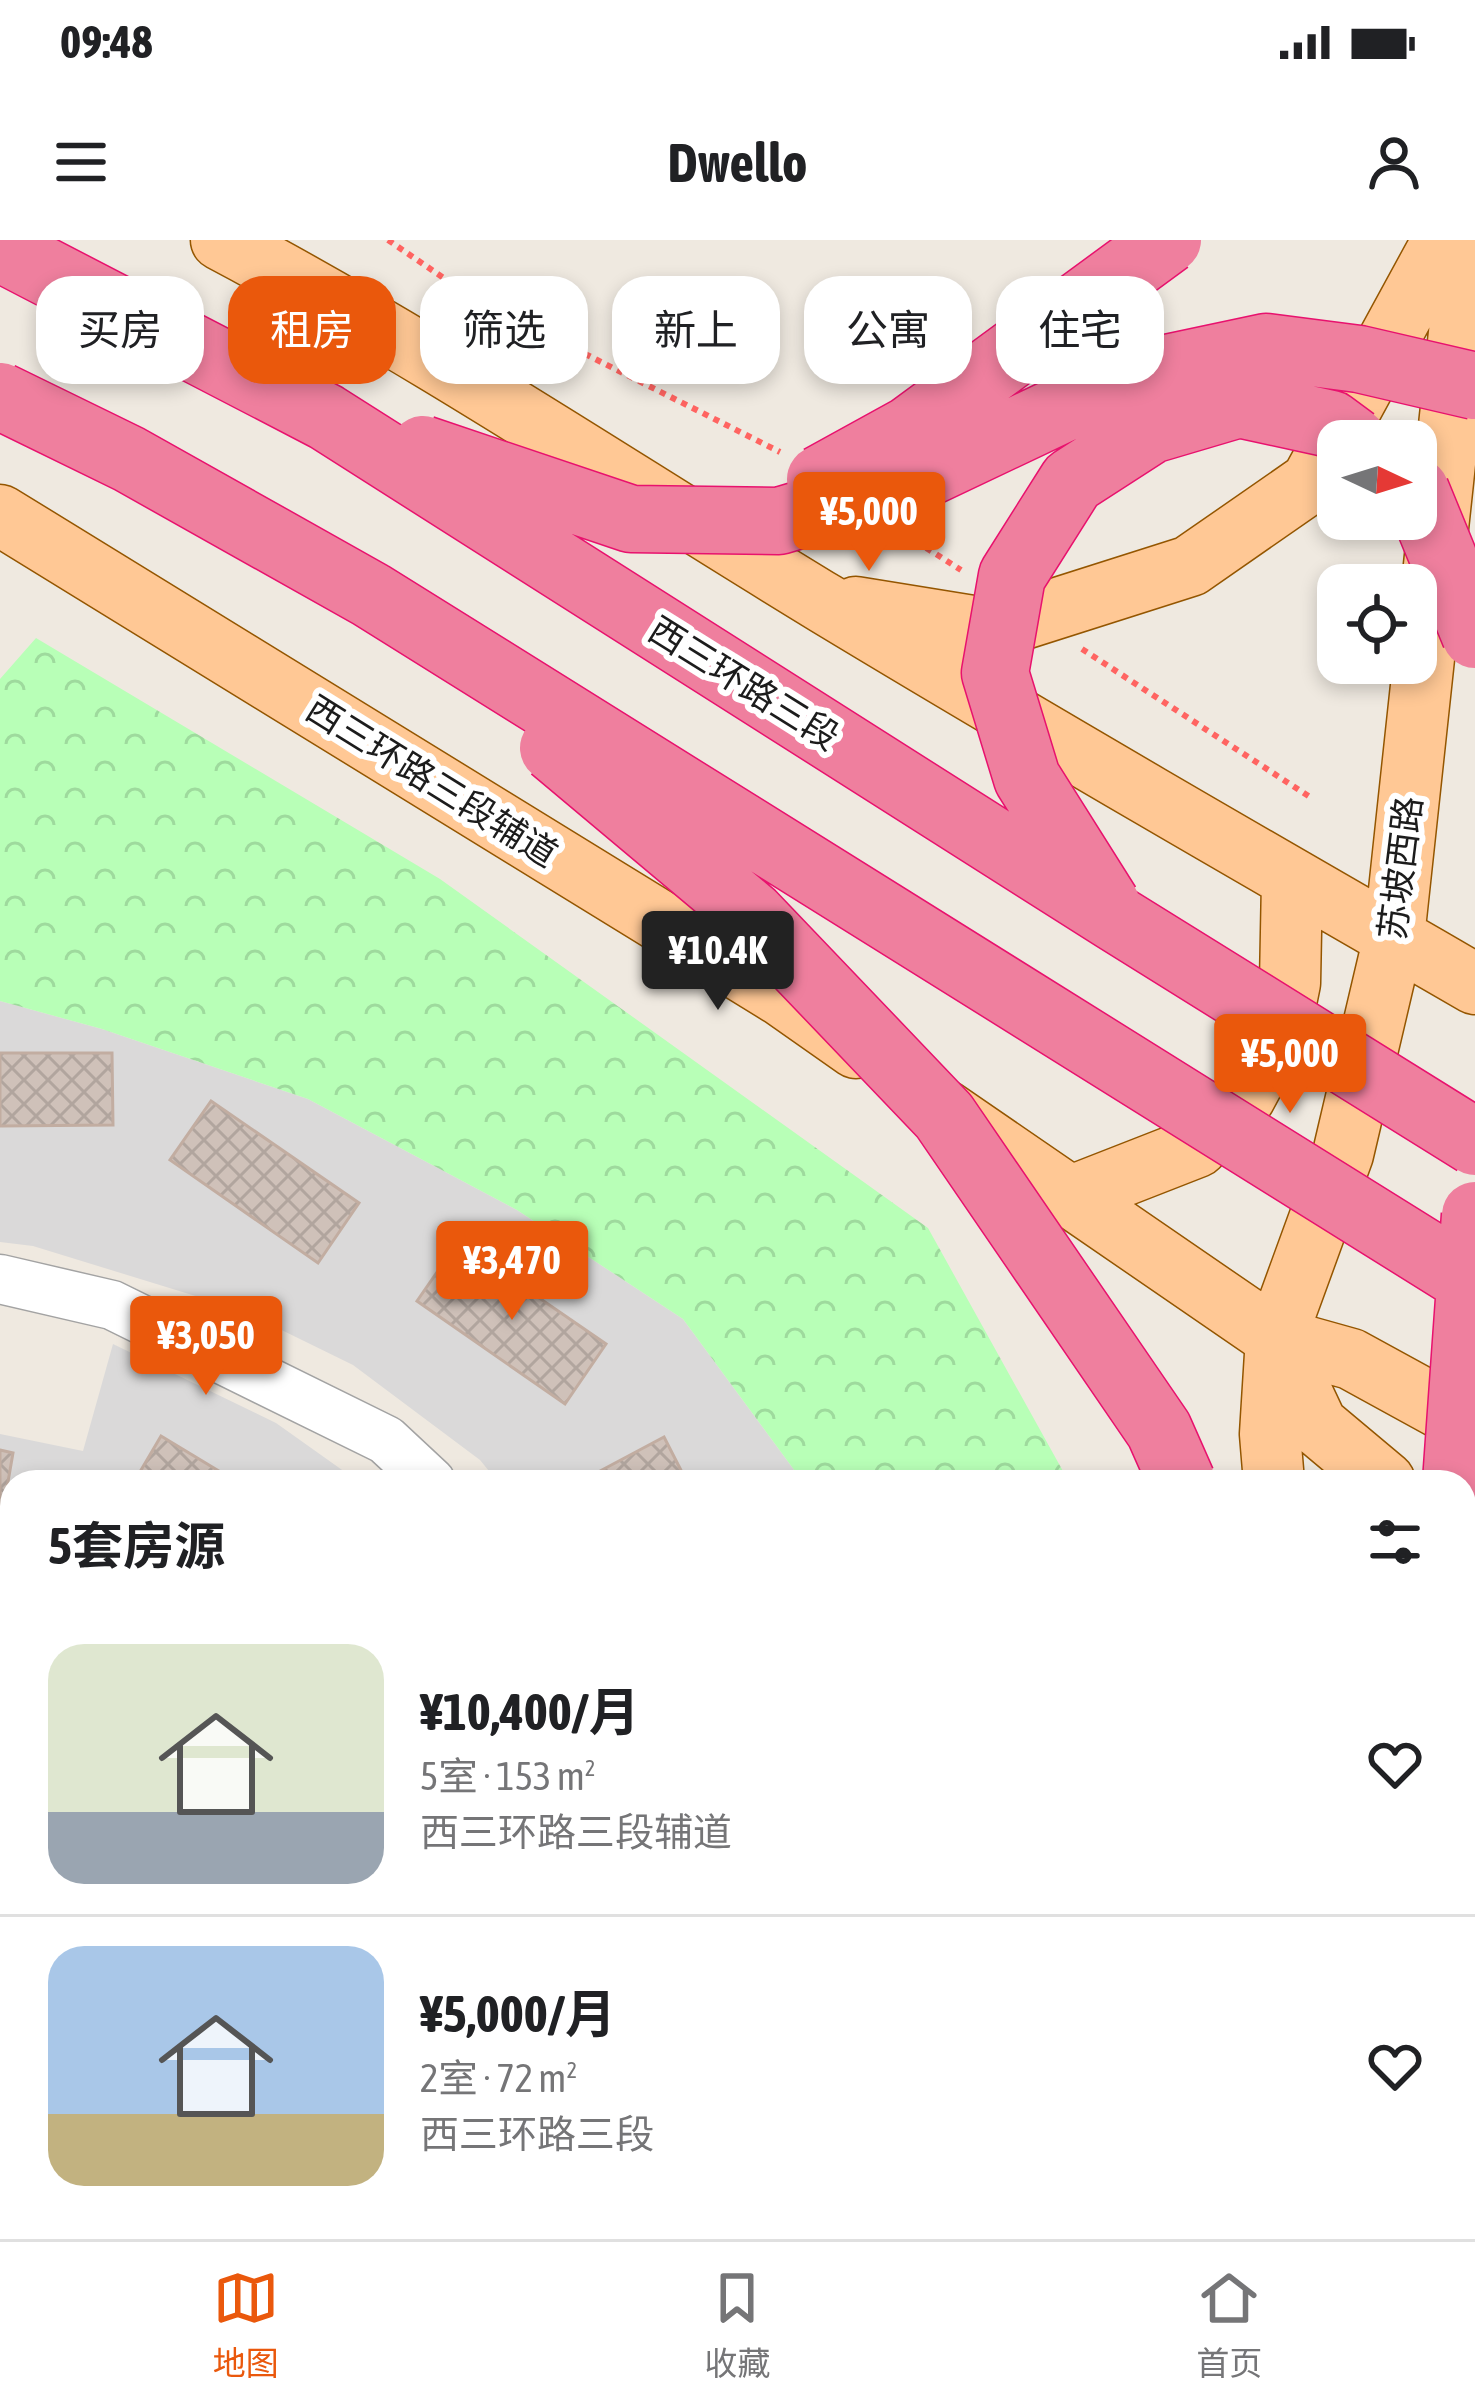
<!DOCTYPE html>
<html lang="zh">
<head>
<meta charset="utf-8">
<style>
  :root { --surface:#fff; --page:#f2f2f2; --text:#202124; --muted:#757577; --line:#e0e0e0; --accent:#ea580c }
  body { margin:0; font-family:"Asap Condensed","Noto Sans SC",sans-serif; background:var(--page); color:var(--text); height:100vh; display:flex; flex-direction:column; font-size:45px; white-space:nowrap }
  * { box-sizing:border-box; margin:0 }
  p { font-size:39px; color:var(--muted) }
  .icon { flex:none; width:66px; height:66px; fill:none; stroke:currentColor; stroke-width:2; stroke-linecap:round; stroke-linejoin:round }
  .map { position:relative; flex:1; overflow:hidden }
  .drawer { position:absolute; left:0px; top:1230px; width:1476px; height:771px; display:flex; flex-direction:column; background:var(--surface); border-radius:36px 36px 0 0; box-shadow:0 6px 18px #0003 }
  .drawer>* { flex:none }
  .hud { position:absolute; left:36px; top:36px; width:1404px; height:108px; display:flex; gap:24px }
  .needle { width:78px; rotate:94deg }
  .fabs { position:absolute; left:1317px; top:180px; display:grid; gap:24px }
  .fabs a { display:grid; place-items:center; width:120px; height:120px; border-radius:24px; background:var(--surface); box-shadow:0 6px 18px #0003; font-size:60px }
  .price { position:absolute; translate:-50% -102px; padding:0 27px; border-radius:12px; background:var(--accent); color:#fff; font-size:39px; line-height:78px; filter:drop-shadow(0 3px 6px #0008) }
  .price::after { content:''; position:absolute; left:50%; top:72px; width:36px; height:27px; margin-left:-18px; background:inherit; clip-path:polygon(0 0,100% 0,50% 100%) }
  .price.active { background:#222; color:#fff }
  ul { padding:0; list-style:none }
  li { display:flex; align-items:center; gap:36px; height:300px; padding:0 48px }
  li+li { border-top:3px solid var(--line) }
  li span { display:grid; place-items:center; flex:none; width:336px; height:240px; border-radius:36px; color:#555 }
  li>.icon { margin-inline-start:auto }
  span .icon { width:144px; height:144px; fill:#fffc; stroke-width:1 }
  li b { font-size:51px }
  h2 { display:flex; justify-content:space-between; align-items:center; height:144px; padding:0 48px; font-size:51px }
  .pill { padding:0 42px; border-radius:36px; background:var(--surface); box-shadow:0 6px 18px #0003; font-size:42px; line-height:108px }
  .pill.active { background:var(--accent); color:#fff }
  .status { display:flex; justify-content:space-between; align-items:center; height:84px; padding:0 60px; background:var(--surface); direction:ltr }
  .status svg { height:33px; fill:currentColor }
  header { display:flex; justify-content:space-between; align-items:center; height:156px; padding:0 48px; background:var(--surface); font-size:54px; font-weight:700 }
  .dock { display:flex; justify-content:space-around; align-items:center; height:168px; border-top:3px solid var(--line); background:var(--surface); font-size:33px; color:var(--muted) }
  .dock a { display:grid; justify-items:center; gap:6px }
  .dock .active { color:var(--accent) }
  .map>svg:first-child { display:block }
  .residential { fill:#dad9d9 }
  .park { fill:url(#park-crowns) }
  .building { fill:url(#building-cross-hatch); stroke:#c2ada1; stroke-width:3 }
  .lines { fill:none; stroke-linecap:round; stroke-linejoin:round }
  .minor-casing { stroke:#a3a3a3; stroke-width:51 }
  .major-casing { stroke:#945600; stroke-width:63 }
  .highway-casing { stroke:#e8126e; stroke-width:69 }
  .path { stroke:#ff6461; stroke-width:6; stroke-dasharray:6 6; stroke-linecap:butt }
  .minor { stroke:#fff; stroke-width:48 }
  .major { stroke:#ffc895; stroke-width:60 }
  .highway { stroke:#ef7f9e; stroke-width:66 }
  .highway-bridge-casing { stroke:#e8126e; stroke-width:69; stroke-linecap:butt }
  .highway-bridge { stroke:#ef7f9e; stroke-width:66 }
  .labels { text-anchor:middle; stroke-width:12; stroke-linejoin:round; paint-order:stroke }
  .street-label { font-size:36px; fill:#1c1c1c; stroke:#fff }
</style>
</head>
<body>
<div class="status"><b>09:48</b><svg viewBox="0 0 49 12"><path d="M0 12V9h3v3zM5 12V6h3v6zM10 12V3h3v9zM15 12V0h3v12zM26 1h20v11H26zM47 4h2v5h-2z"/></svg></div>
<header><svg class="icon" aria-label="menu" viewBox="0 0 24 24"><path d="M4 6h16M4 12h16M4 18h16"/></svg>Dwello<svg class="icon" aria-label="person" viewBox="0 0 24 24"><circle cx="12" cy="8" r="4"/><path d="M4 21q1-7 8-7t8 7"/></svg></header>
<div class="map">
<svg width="1475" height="1999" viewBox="0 0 1475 1999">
  <defs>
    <pattern id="park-crowns" width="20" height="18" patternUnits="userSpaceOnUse" patternTransform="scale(3)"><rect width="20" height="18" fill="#b8ffb7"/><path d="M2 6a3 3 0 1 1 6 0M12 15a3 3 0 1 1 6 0" fill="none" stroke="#9eda9d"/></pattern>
    <pattern id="building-cross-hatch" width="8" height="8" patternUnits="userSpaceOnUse" patternTransform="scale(3)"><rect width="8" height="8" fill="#cfc1b9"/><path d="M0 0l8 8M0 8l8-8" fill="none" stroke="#b1a59e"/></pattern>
  </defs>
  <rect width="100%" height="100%" fill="#efe9e0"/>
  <path class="residential" d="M0,761L102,789L308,859L517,970L683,1079L803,1242H498L480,1220L353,1125L241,1070L33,1006L0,1002Z
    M113,1104L276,1183L359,1242H12V1989H662L660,1999H0V1194L83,1211Z
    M750,1989H1297V1999H748Z"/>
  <path class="park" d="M36,398L440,639L928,988L1069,1242H803L683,1079L517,970L308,859L102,789L0,761V439Z"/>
  <path class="building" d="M0,813H112L113,885L0,886Z
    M211,861L359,963L318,1023L170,920Z
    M458,1002L606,1104L565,1164L417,1061Z
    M161,1196L237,1242H134Z
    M664,1197L687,1242H606L600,1231Z
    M0,1210L13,1213L0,1288Z
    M12,1989H104L102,1999H11Z
    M185,1989H275L273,1999H183Z
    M365,1989H457L455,1999H364Z
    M524,1989H616L614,1999H522Z
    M1009,1989H1119L1123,1999H1013Z"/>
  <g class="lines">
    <g class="minor-casing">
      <path id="minor" d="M0,1039L112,1065L386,1200L431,1242
        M696,1999V1989"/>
    </g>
    <g class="major-casing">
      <path id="major" d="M221,0C429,110 625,242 826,364C1041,494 1258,619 1475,744
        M0,275L782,756L856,808
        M856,367L992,389L1190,326L1311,242L1443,0
        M944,870L1276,1098L1351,1119L1475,1187
        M1069,957L1197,907L1245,857L1280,792L1290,743L1292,641
        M1279,1104L1317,1185L1385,1242
        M1274,1242L1270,1194L1276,1098L1343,914L1394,697L1469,0
        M1464,1289L1475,1296
        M1464,1718L1475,1727
        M1338,1989L1339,1999"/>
    </g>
    <g class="highway-casing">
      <path id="highway" d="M1464,1607L1475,1652
        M1408,1999L1409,1989"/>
    </g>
    <path class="path" d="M388,0L470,56L780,212
      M906,295L961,330
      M1082,409L1310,557"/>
    <use href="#minor" class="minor"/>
    <use href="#major" class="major"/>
    <use href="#highway" class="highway"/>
    <g class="highway-bridge-casing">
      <path id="highway-bridge" d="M0,8L326,177L1115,678L1475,902
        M0,156L129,219L371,355L1475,1044
        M423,209L631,279L779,281L906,243L1134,135L1266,107L1359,119L1475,146
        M820,239L909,190L1168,0
        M1416,251L1475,395
        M553,508L752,675L944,876L1159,1190L1182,1242
        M1107,665L1027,538L995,433L1012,336L1072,241L1151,190L1239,164L1331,184L1354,201
        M1456,1242L1475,975"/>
    </g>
    <use href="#highway-bridge" class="highway-bridge"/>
  </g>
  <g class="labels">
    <g class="street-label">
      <text transform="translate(744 443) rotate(32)" y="13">西三环路三段</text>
      <text transform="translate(432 541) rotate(32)" y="13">西三环路三段辅道</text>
      <text transform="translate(1400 628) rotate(-83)" y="13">苏坡西路</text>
    </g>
  </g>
</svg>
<div class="fabs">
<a><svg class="needle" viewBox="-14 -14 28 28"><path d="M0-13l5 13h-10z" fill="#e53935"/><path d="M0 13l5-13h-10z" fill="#757577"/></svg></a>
<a><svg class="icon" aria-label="locate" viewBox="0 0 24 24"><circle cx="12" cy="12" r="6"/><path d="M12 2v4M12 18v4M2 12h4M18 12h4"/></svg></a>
</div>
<b class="price" style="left:869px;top:334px">¥5,000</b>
<b class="price active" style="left:718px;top:773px">¥10.4K</b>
<b class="price" style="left:1290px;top:876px">¥5,000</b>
<b class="price" style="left:512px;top:1083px">¥3,470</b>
<b class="price" style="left:206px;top:1158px">¥3,050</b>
<div class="hud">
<a class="pill">买房</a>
<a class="pill active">租房</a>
<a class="pill">筛选</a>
<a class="pill">新上</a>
<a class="pill">公寓</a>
<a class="pill">住宅</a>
</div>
<section class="drawer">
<h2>5套房源<svg class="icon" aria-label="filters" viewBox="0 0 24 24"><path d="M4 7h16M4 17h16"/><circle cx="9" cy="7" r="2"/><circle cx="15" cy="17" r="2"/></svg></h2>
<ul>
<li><span style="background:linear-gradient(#dfe7d0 70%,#9aa5b1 0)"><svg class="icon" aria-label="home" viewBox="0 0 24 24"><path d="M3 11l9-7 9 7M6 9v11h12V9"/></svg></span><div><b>¥10,400/月</b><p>5室 · 153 m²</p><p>西三环路三段辅道</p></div><svg class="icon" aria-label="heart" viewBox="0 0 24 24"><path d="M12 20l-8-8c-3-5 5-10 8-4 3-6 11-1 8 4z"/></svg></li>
<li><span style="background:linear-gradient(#a9c7e8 70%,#c2b280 0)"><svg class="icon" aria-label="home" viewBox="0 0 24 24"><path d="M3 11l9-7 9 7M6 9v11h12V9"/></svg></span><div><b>¥5,000/月</b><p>2室 · 72 m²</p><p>西三环路三段</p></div><svg class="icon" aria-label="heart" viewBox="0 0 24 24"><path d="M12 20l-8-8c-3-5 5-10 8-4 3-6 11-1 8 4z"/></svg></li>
</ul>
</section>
</div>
<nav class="dock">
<a class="active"><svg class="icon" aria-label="map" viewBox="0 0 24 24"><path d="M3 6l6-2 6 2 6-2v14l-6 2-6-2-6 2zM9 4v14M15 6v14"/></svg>地图</a>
<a><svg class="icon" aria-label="saved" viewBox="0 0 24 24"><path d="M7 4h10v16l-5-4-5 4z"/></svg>收藏</a>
<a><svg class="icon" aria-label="home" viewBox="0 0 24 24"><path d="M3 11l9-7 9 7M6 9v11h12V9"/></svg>首页</a>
</nav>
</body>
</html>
